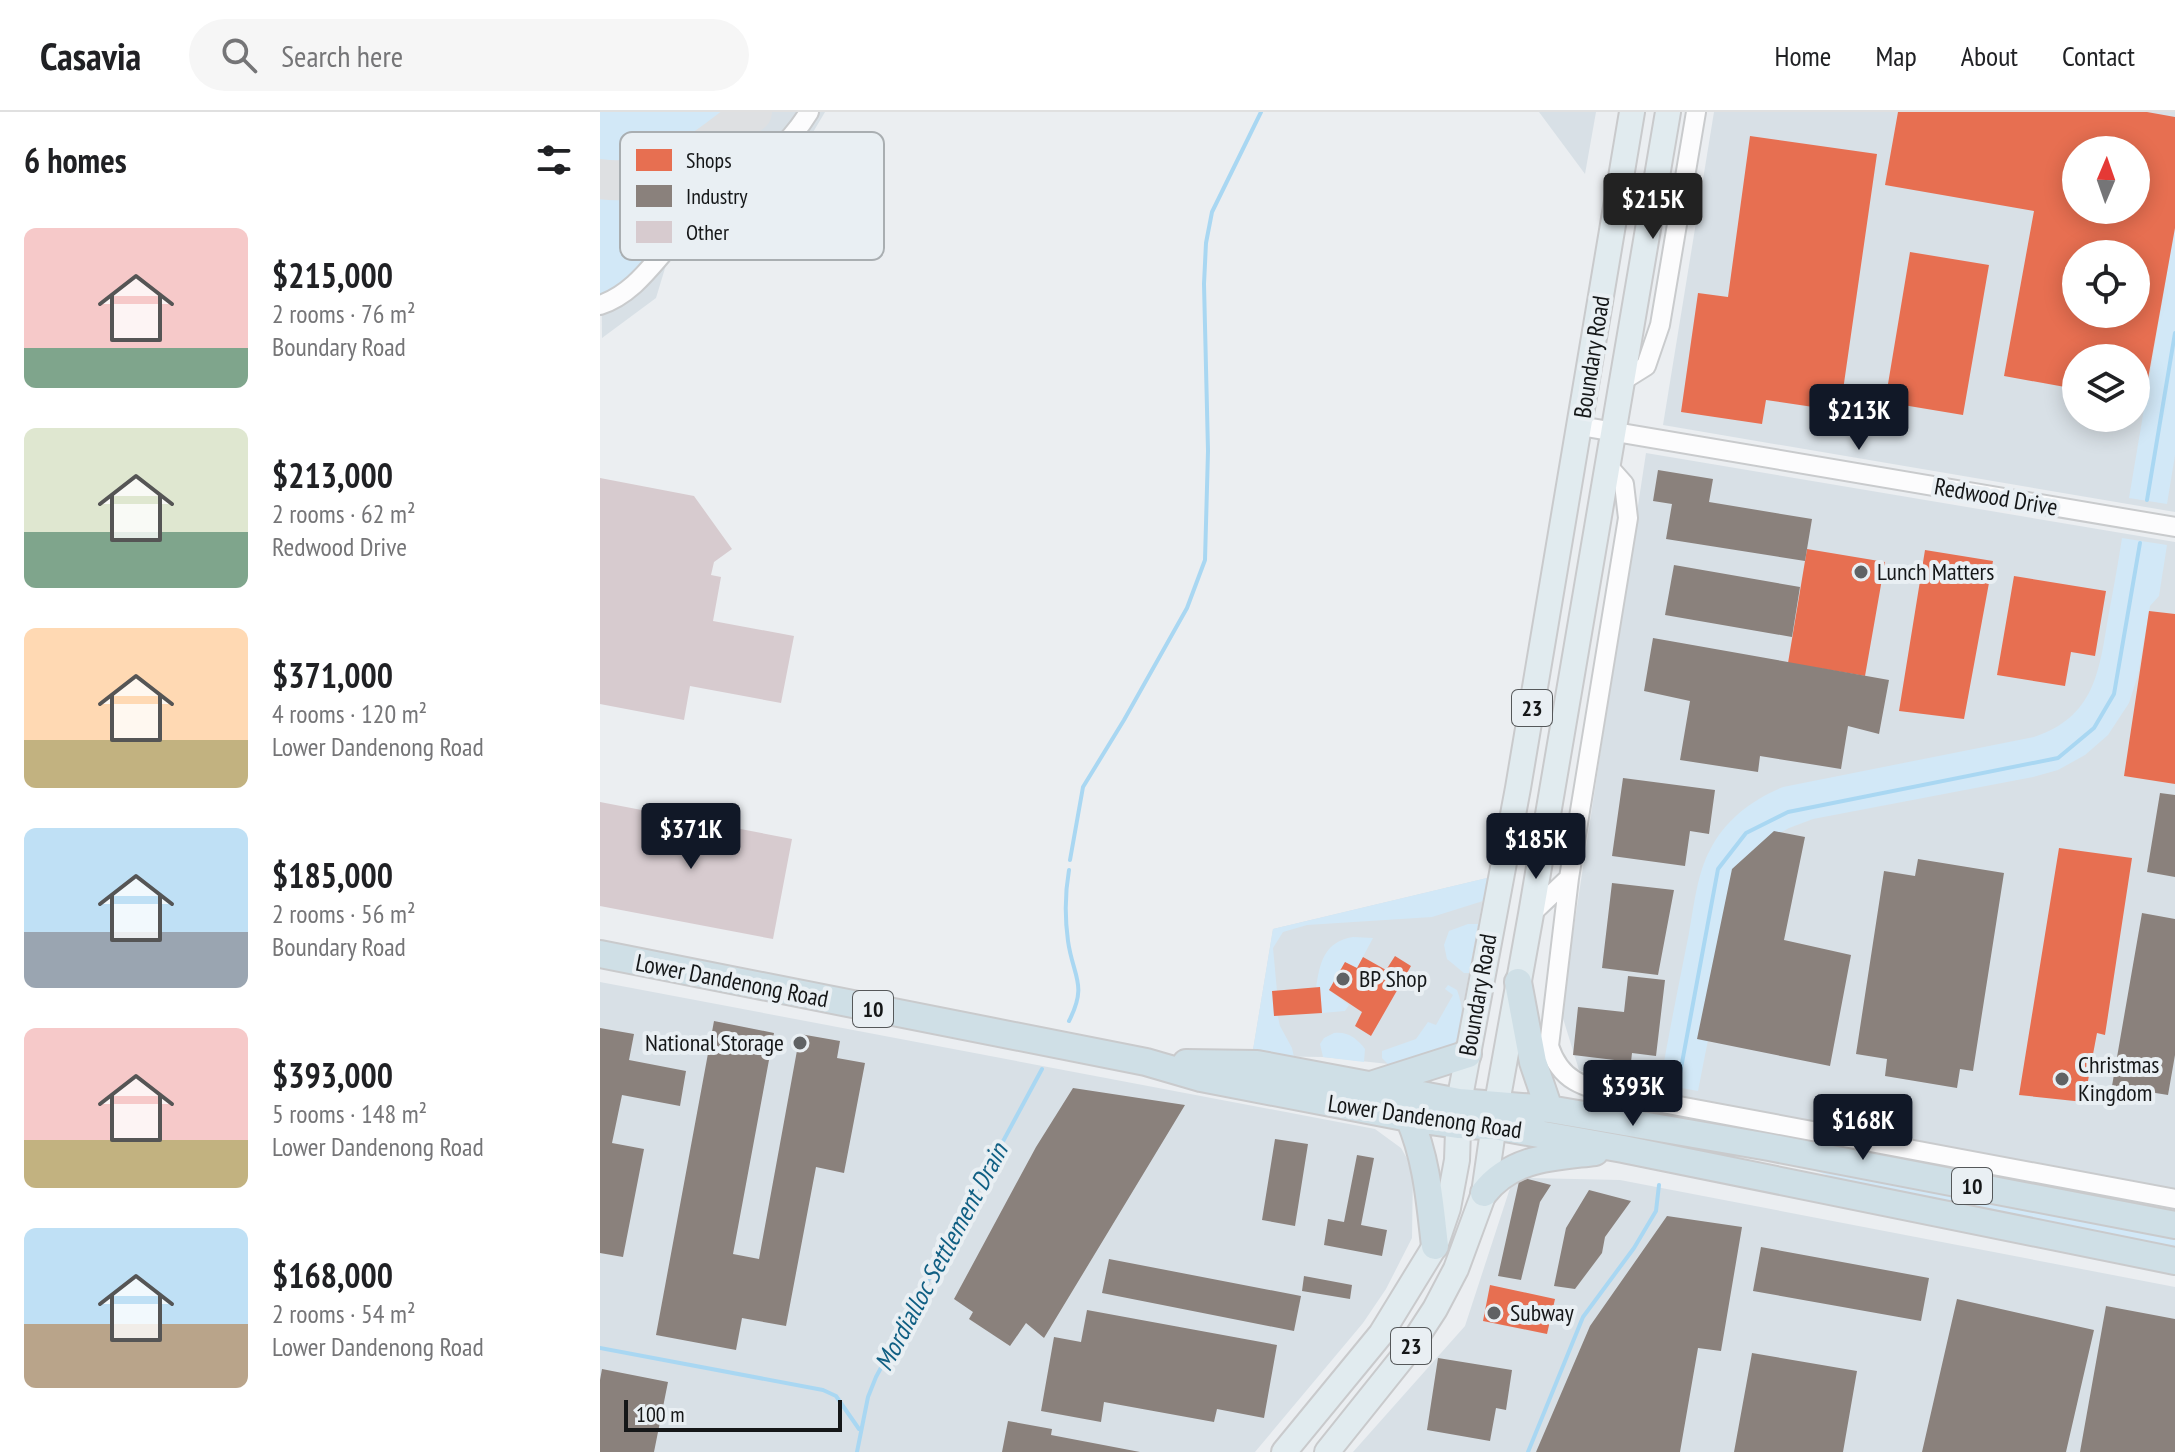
<!DOCTYPE html>
<html lang="en">
<head>
<meta charset="utf-8">
<style>
  :root { --surface:#fff; --page:#f6f6f6; --text:#202124; --muted:#757577; --line:#e0e0e0; --accent:#111827 }
  body { margin:0; font-family:"PT Sans Narrow",sans-serif; background:var(--page); color:var(--text); height:100vh; display:flex; flex-direction:column; font-size:30px; white-space:nowrap }
  * { box-sizing:border-box; margin:0 }
  p { font-size:26px; color:var(--muted) }
  .icon { flex:none; width:44px; height:44px; fill:none; stroke:currentColor; stroke-width:2; stroke-linecap:round; stroke-linejoin:round }
  .map { position:relative; flex:1; overflow:hidden }
  .side { display:flex; flex-direction:column; background:var(--surface); width:600px }
  .side>* { flex:none }
  .needle { width:52px; rotate:2deg }
  .tools { position:absolute; left:1462px; top:24px; display:grid; gap:16px }
  .tools a { display:grid; place-items:center; width:88px; height:88px; border-radius:50%; background:var(--surface); box-shadow:0 4px 20px #0003; font-size:40px }
  .scale { position:absolute; left:24px; bottom:20px; width:218px; box-sizing:border-box; padding-left:8px; border:4px solid #151718; border-top:0; font-size:22px; line-height:28px; white-space:nowrap; color:#151718; -webkit-text-stroke:6px #e9eff3; paint-order:stroke }
  .price { position:absolute; translate:-50% -68px; padding:0 18px; border-radius:8px; background:var(--accent); color:#fff; font-size:26px; line-height:52px; filter:drop-shadow(0 2px 4px #0008) }
  .price::after { content:''; position:absolute; left:50%; top:48px; width:24px; height:18px; margin-left:-12px; background:inherit; clip-path:polygon(0 0,100% 0,50% 100%) }
  .price.active { background:#222; color:#fff }
  ul { padding:0; list-style:none }
  li { display:flex; align-items:center; gap:24px; height:200px; padding:0 24px }
  li span { display:grid; place-items:center; flex:none; width:224px; height:160px; border-radius:12px; color:#555 }
  li>.icon { margin-inline-start:auto }
  span .icon { width:96px; height:96px; fill:#fffc; stroke-width:1 }
  li b { font-size:34px }
  h2 { display:flex; justify-content:space-between; align-items:center; height:96px; padding:0 24px; font-size:34px }
  header { display:flex; align-items:center; gap:48px; box-sizing:border-box; height:112px; padding:0 40px; background:var(--surface); border-bottom:2px solid var(--line) }
  header strong { font-size:38px }
  nav { display:flex; gap:44px; margin-inline-start:auto; font-size:28px }
  .search { width:560px; height:72px; background:var(--page); display:flex; align-items:center; gap:20px; box-sizing:border-box; padding:0 28px; border-radius:44px; color:var(--muted); font-size:30px }
  main { display:flex; flex:1; min-height:0 }
  .map>svg:first-child { display:block }
  .built { fill:#d8e0e6; fill-rule:evenodd }
  .green { fill:#d2e8f7 }
  .shops { fill:#e76f51; fill-rule:evenodd }
  .industry { fill:#8a817c }
  .lines { fill:none; stroke-linecap:round; stroke-linejoin:round }
  .stream { stroke:#a9d7f2; stroke-width:4 }
  .taxiway { stroke:#dee0e2; stroke-width:40 }
  .building { fill:#d7cbcf }
  .minor-casing { stroke:#c9cbcd; stroke-width:22 }
  .major-casing { stroke:#c9cacc; stroke-width:28 }
  .highway-casing { stroke:#c9cacc; stroke-width:30 }
  .minor { stroke:#fcfcfd; stroke-width:18 }
  .major { stroke:#e1ebef; stroke-width:24 }
  .highway { stroke:#cfdfe6; stroke-width:26 }
  .poi-dot { fill:#606264; stroke:#e9eff3; stroke-width:3 }
  .labels { text-anchor:middle; stroke-width:8; stroke-linejoin:round; paint-order:stroke }
  .shield { fill:#e9eff3; stroke:#55585a; stroke-width:2 }
  .shield-label { font-size:22px; font-weight:bold; fill:#151718 }
  .street-label { font-size:24px; fill:#151718; stroke:#e9eff3 }
  .poi-label { font-size:24px; fill:#151718; stroke:#e9eff3; text-anchor:start }
  .water-label { font-size:26px; font-style:italic; fill:#105f83; stroke:#e9eff3 }
  .key { fill:#e9eff3; stroke:#a9aeb1; stroke-width:2 }
  .key-label { font-size:22px; fill:#151718 }
</style>
</head>
<body>
<header>
<strong>Casavia</strong>
<div class="search"><svg class="icon" aria-label="search" viewBox="0 0 24 24"><circle cx="10" cy="10" r="6"/><path d="M15 15l6 6"/></svg>Search here</div>
<nav><a>Home</a><a>Map</a><a>About</a><a>Contact</a></nav>
</header>
<main>
<section class="side">
<h2>6 homes<svg class="icon" aria-label="filters" viewBox="0 0 24 24"><path d="M4 7h16M4 17h16"/><circle cx="9" cy="7" r="2"/><circle cx="15" cy="17" r="2"/></svg></h2>
<ul>
<li><span style="background:linear-gradient(#f6c9c9 75%,#7fa58c 0)"><svg class="icon" aria-label="home" viewBox="0 0 24 24"><path d="M3 11l9-7 9 7M6 9v11h12V9"/></svg></span><div><b>$215,000</b><p>2 rooms · 76 m²</p><p>Boundary Road</p></div></li>
<li><span style="background:linear-gradient(#dfe7d0 65%,#7fa58c 0)"><svg class="icon" aria-label="home" viewBox="0 0 24 24"><path d="M3 11l9-7 9 7M6 9v11h12V9"/></svg></span><div><b>$213,000</b><p>2 rooms · 62 m²</p><p>Redwood Drive</p></div></li>
<li><span style="background:linear-gradient(#ffd9b3 70%,#c2b280 0)"><svg class="icon" aria-label="home" viewBox="0 0 24 24"><path d="M3 11l9-7 9 7M6 9v11h12V9"/></svg></span><div><b>$371,000</b><p>4 rooms · 120 m²</p><p>Lower Dandenong Road</p></div></li>
<li><span style="background:linear-gradient(#bfe0f5 65%,#9aa5b1 0)"><svg class="icon" aria-label="home" viewBox="0 0 24 24"><path d="M3 11l9-7 9 7M6 9v11h12V9"/></svg></span><div><b>$185,000</b><p>2 rooms · 56 m²</p><p>Boundary Road</p></div></li>
<li><span style="background:linear-gradient(#f6c9c9 70%,#c2b280 0)"><svg class="icon" aria-label="home" viewBox="0 0 24 24"><path d="M3 11l9-7 9 7M6 9v11h12V9"/></svg></span><div><b>$393,000</b><p>5 rooms · 148 m²</p><p>Lower Dandenong Road</p></div></li>
<li><span style="background:linear-gradient(#bfe0f5 60%,#b9a48a 0)"><svg class="icon" aria-label="home" viewBox="0 0 24 24"><path d="M3 11l9-7 9 7M6 9v11h12V9"/></svg></span><div><b>$168,000</b><p>2 rooms · 54 m²</p><p>Lower Dandenong Road</p></div></li>
</ul>
</section>
<div class="map">
<svg width="1575" height="1340" viewBox="0 0 1575 1340">
  <rect width="100%" height="100%" fill="#ebeef1"/>
  <path class="built" d="M0,0H225L209,27L99,109L69,143L56,186L2,226Z
    M939,0H996L985,62Z
    M1114,0H1575V400L1063,313ZM1476,38H1536V98H1476ZM1476,142H1536V202H1476ZM1476,246H1536V306H1476Z
    M1046,341L1575,430V1079L1046,979L979,958L961,900Z
    M887,766L856,931L798,953L723,945L652,944L673,817Z
    M0,870L775,1017L801,1036L813,1057L812,1126L786,1177L763,1211L655,1340H0Z
    M929,1066L1020,1068L1575,1175V1340H753L865,1214L912,1070Z"/>
  <path class="green" d="M0,0H134C94,30 54,67 0,55Z
    M144,20L166,29L157,51L41,157L0,190V78C63,85 95,54 144,20Z
    M1575,113V343L1567,392L1529,386Z
    M1522,426L1567,433L1559,484L1550,494L1538,563L1529,591L1508,623L1485,643L1458,658L1433,665L1213,707L1189,716L1169,727L1135,790L1098,979L1060,972C1069,921 1079,871 1089,821C1094,794 1097,762 1110,738C1125,708 1153,687 1183,675L1434,625C1494,605 1499,561 1508,506C1513,479 1518,452 1522,426Z
    M887,766L883,789L832,805L707,813L683,820L673,836L677,879H672L680,914L692,936L694,945L652,944L673,817Z
    M868,812H878L869,861H864L847,847L844,833L849,819Z
    M753,825L773,826L757,856L745,850L729,878L749,893L745,899L722,901L720,876H716C720,850 724,830 753,825Z
    M848,873L857,878C865,899 864,921 849,939L789,953L782,946V939L816,927L828,910L836,913L853,883L845,877Z
    M734,921C747,919 757,926 765,937L764,950L723,945L720,932L724,926Z
    M1199,1053L1575,1117V1140L1268,1078Z"/>
  <path class="shops" d="M1298,0H1547L1575,5V116L1544,289L1536,288V246H1476V277L1404,264L1434,99L1285,73ZM1476,38H1536V98H1476ZM1476,142H1536V202H1476Z
    M1150,24L1277,42L1240,299L1166,288L1162,312L1081,300L1098,181L1128,185Z
    M1310,140L1389,153L1363,303L1285,290Z
    M1207,437L1285,450L1265,564L1188,551Z
    M1325,438L1393,449L1364,607L1299,599Z
    M1414,464L1506,479L1495,544L1471,540L1465,574L1397,563Z
    M1549,499L1575,502V672L1524,664Z
    M1459,736L1532,746L1505,923L1497,921L1484,990L1419,983Z
    M795,844L811,854L771,924L755,914L762,900L729,878L745,850L757,856L763,845L786,858Z
    M720,875L722,901L674,904L672,879Z
    M890,1173L955,1187L947,1222L883,1209Z"/>
  <path class="industry" d="M1058,358L1113,367L1109,390L1212,407L1205,449L1066,427L1072,392L1053,389Z
    M1074,453L1200,475L1192,525L1065,503Z
    M1053,526L1289,568L1279,622L1248,614L1241,657L1160,644L1158,660L1080,648L1090,589L1044,579Z
    M1023,666L1115,678L1109,722L1090,719L1085,754L1012,744Z
    M1560,681L1575,683V765L1547,760Z
    M1174,719L1205,725L1184,828L1251,843L1230,954L1097,927L1132,757Z
    M1318,747L1404,761L1373,959L1360,957L1357,976L1285,964L1287,947L1256,942L1284,759L1315,764Z
    M1012,771L1074,778L1058,863L1002,856Z
    M1542,801L1575,807V943L1568,983L1512,974Z
    M1028,864L1065,868L1056,944L1032,941L1031,950L973,943L978,895L1024,900Z
    M114,909L174,921L133,1142L159,1147L200,922L240,929L237,946L265,951L244,1061L216,1055L186,1214L142,1206L136,1238L56,1223Z
    M0,916L34,922L29,948L86,959L80,994L22,983L12,1031L44,1037L23,1145L0,1141Z
    M473,976L585,993L444,1226L426,1211L410,1234L369,1207L373,1200L354,1187L436,1035Z
    M675,1027L708,1032L695,1114L662,1108Z
    M757,1043L774,1046L761,1113L787,1118L782,1144L724,1133L728,1107L744,1110Z
    M920,1065L951,1073L940,1090L921,1168L898,1164Z
    M989,1078L1031,1089L1005,1125L1002,1141L975,1177L954,1174L966,1116Z
    M1067,1104L1142,1115L1121,1239L1098,1236L1080,1340H936L990,1214Z
    M1161,1135L1329,1166L1321,1209L1153,1179Z
    M509,1147L701,1184L694,1219L502,1181Z
    M704,1164L752,1173L750,1187L702,1179Z
    M1357,1187L1494,1218L1466,1340H1322Z
    M1506,1194L1575,1207V1340H1480Z
    M487,1198L677,1233L664,1306L617,1297L614,1310L504,1290L501,1310L441,1299L454,1225L481,1230Z
    M1152,1241L1257,1259L1243,1340H1134Z
    M838,1246L912,1258L906,1298L896,1296L890,1329L827,1318Z
    M2,1257L68,1270L54,1340H0V1268Z
    M408,1309L452,1317L451,1323L540,1340H402Z"/>
  <g class="lines">
    <path class="stream" d="M1547,388L1575,221
      M470,748L483,675L524,608L587,496L605,448L608,339L604,172L606,131L612,100L661,0
      M469,758C465,781 465,807 468,829C473,865 488,872 469,909
      M1079,967L1118,757L1146,721L1188,700L1458,646L1494,616L1514,582L1540,431
      M0,1236L223,1278L236,1284L259,1317
      M257,1340L268,1285L276,1265L442,957
      M928,1340L983,1205L1034,1136L1056,1099L1059,1073"/>
    <path class="taxiway" d="M0,67C59,76 109,36 152,0"/>
  </g>
  <path class="building" d="M0,366L94,384L132,437L114,450L111,463L121,465L113,509L194,524L181,591L90,574L84,608L0,592Z
    M0,690L192,727L173,827L0,794Z"/>
  <g class="lines">
    <g class="minor-casing">
      <path id="minor" d="M0,193C39,180 58,142 87,115C128,75 178,51 209,0
        M1022,269L1046,254L1060,213L1096,0
        M980,314L1575,415
        M1008,354L1024,372L1028,406L969,766L949,934C961,971 985,975 1020,983L1575,1087
        M931,802L969,766"/>
    </g>
    <g class="major-casing">
      <path id="major" d="M684,1340L781,1222L835,1134L848,1096L857,1048L859,990L918,676L1032,0
        M727,1340L807,1240L835,1197L856,1157L884,1081L897,991L931,802L1068,0"/>
    </g>
    <g class="highway-casing">
      <path id="highway" d="M0,842L546,950L601,966L809,1006L858,1013L894,1014L1023,1037L1575,1149
        M918,870L933,950L949,997
        M586,951L657,952L859,990L949,997L1169,1035L1575,1113
        M774,972L868,942
        M809,1006C827,1047 830,1091 835,1134
        M884,1081C912,1045 954,1045 995,1040"/>
    </g>
    <use href="#minor" class="minor"/>
    <use href="#major" class="major"/>
    <use href="#highway" class="highway"/>
  </g>
  <g class="poi-dot">
    <circle cx="1261" cy="460" r="8"/>
    <circle cx="743" cy="867" r="8"/>
    <circle cx="200" cy="931" r="8"/>
    <circle cx="1462" cy="967" r="8"/>
    <circle cx="894" cy="1201" r="8"/>
  </g>
  <g class="labels">
    <g class="shield">
      <rect x="912" y="578" width="40" height="36" rx="6"/>
      <rect x="253" y="879" width="40" height="36" rx="6"/>
      <rect x="1352" y="1056" width="40" height="36" rx="6"/>
      <rect x="791" y="1216" width="40" height="36" rx="6"/>
    </g>
    <g class="shield-label">
      <text x="932" y="604">23</text>
      <text x="273" y="905">10</text>
      <text x="1372" y="1082">10</text>
      <text x="811" y="1242">23</text>
    </g>
    <g class="street-label">
      <text transform="translate(992 245) rotate(-81)" y="8">Boundary Road</text>
      <text transform="translate(1396 385) rotate(10)" y="8">Redwood Drive</text>
      <text transform="translate(132 869) rotate(11)" y="8">Lower Dandenong Road</text>
      <text transform="translate(878 883) rotate(-80)" y="8">Boundary Road</text>
      <text transform="translate(825 1005) rotate(8)" y="8">Lower Dandenong Road</text>
    </g>
    <g class="poi-label">
      <text x="1277" y="468">Lunch Matters</text>
      <text x="759" y="875">BP Shop</text>
      <text x="184" y="939" text-anchor="end">National Storage</text>
      <text x="1478" y="961">Christmas<tspan x="1478" dy="28">Kingdom</tspan></text>
      <text x="910" y="1209">Subway</text>
    </g>
    <g class="water-label">
      <text transform="translate(341 1145) rotate(-62)" y="9">Mordialloc Settlement Drain</text>
    </g>
  </g>
  <rect x="20" y="20" width="264" height="128" rx="12" class="key"/>
  <rect x="36" y="37" width="36" height="22" fill="#e76f51"/>
  <rect x="36" y="73" width="36" height="22" fill="#8a817c"/>
  <rect x="36" y="109" width="36" height="22" fill="#d7cbcf"/>
  <g class="key-label">
    <text x="86" y="56">Shops</text>
    <text x="86" y="92">Industry</text>
    <text x="86" y="128">Other</text>
  </g>
</svg>
<div class="tools">
<a><svg class="needle" viewBox="-14 -14 28 28"><path d="M0-13l5 13h-10z" fill="#e53935"/><path d="M0 13l5-13h-10z" fill="#757577"/></svg></a>
<a><svg class="icon" aria-label="locate" viewBox="0 0 24 24"><circle cx="12" cy="12" r="6"/><path d="M12 2v4M12 18v4M2 12h4M18 12h4"/></svg></a>
<a><svg class="icon" aria-label="layers" viewBox="0 0 24 24"><path d="M12 4l9 5-9 5-9-5zM3 14l9 5 9-5"/></svg></a>
</div>
<div class="scale">100 m</div>
<b class="price active" style="left:1053px;top:129px">$215K</b>
<b class="price" style="left:1259px;top:340px">$213K</b>
<b class="price" style="left:91px;top:759px">$371K</b>
<b class="price" style="left:936px;top:769px">$185K</b>
<b class="price" style="left:1033px;top:1016px">$393K</b>
<b class="price" style="left:1263px;top:1050px">$168K</b>
</div>
</main>
</body>
</html>
